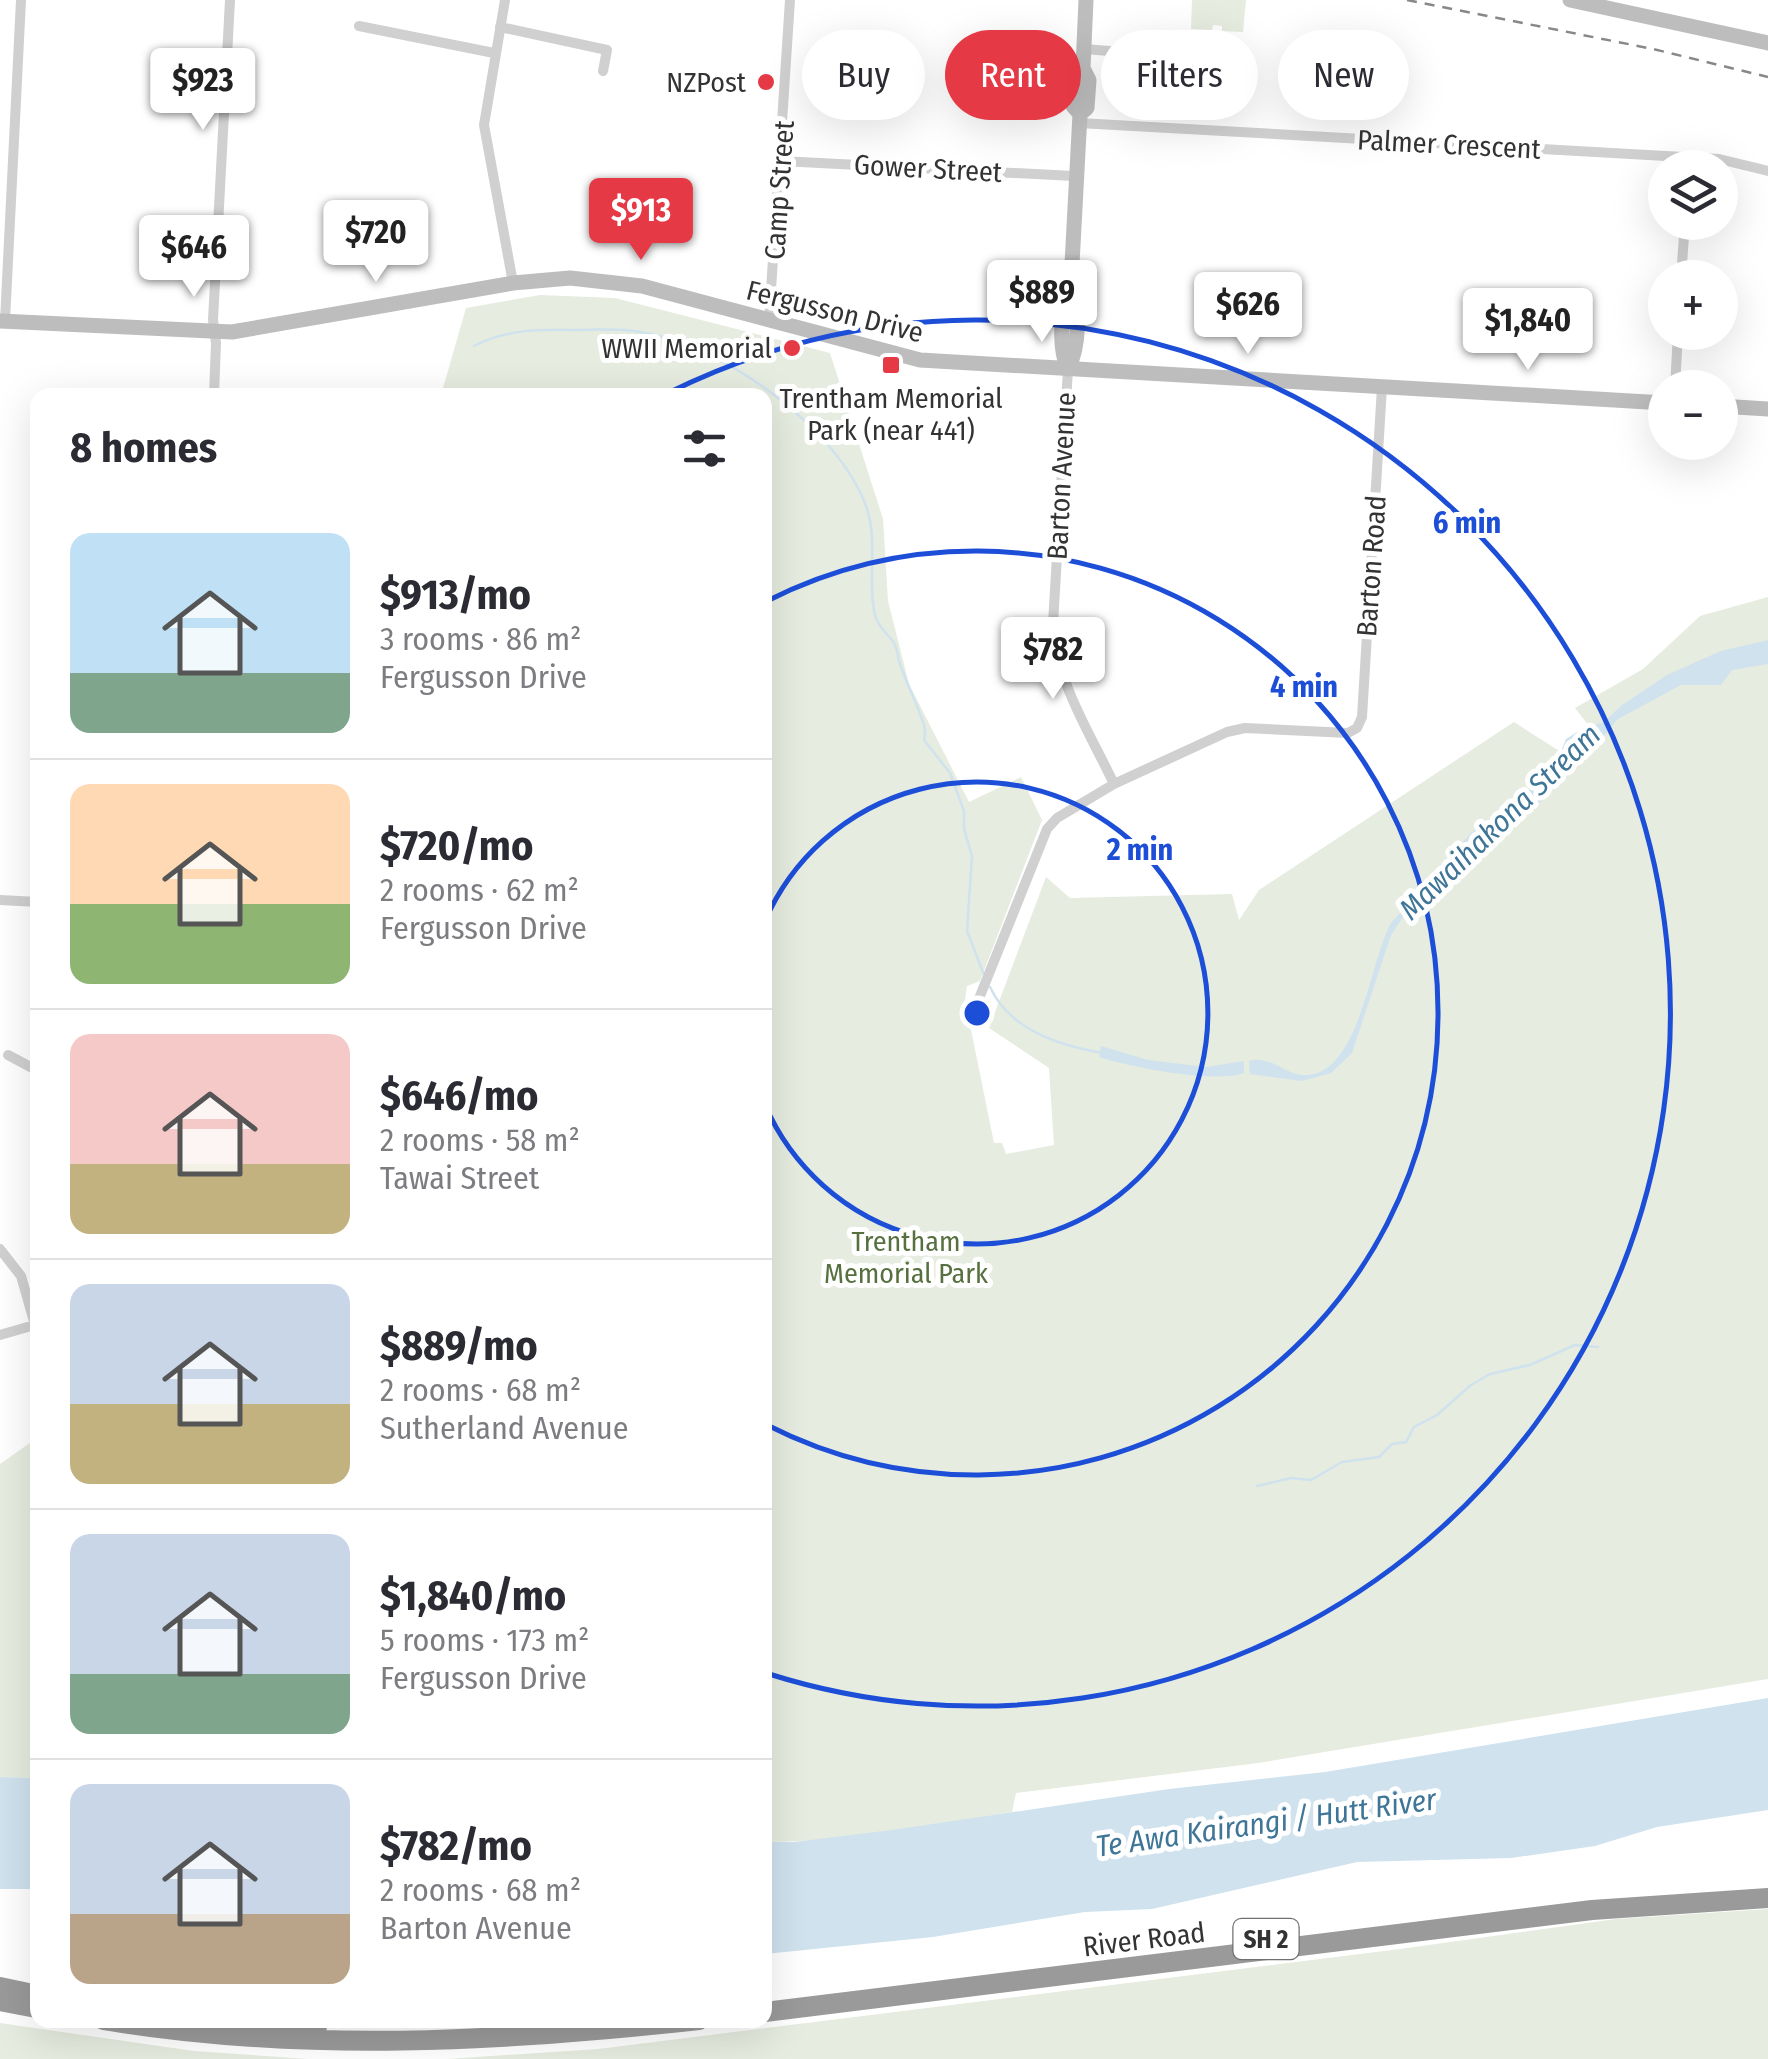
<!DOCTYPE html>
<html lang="en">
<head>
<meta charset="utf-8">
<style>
  :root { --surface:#fff; --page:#f7f7f7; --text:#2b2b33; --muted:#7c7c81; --line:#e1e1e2; --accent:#e63946 }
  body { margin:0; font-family:"Fira Sans Condensed",sans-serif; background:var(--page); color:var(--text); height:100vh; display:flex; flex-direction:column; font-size:38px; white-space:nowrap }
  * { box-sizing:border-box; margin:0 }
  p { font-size:32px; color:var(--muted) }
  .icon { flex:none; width:55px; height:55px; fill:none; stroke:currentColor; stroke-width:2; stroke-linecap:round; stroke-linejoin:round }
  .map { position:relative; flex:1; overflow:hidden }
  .sheet { position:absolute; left:30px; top:388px; width:742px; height:1640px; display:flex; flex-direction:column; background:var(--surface); border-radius:20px; box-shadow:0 10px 40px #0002 }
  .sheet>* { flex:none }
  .guide { position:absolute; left:802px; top:30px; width:815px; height:90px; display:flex; gap:20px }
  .controls { position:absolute; left:1648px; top:150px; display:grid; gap:20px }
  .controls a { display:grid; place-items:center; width:90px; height:90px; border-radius:50%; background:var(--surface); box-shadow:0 10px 40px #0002; font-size:50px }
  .price { position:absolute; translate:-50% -85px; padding:0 22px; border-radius:10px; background:#fff; color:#222; font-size:32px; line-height:65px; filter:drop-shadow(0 2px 5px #0008) }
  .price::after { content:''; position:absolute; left:50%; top:60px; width:30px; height:22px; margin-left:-15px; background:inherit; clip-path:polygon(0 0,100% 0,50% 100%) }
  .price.on { background:var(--accent); color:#fff }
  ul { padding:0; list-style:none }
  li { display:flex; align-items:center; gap:30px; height:250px; padding:0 40px }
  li+li { border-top:2px solid var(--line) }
  li span { display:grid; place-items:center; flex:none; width:280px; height:200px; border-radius:20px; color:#555 }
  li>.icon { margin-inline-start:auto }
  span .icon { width:120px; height:120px; fill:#fffc; stroke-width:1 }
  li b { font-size:42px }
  h2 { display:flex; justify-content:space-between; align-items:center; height:120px; padding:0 40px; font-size:42px }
  .tag { padding:0 35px; border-radius:45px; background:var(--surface); box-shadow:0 10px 40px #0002; font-size:35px; line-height:90px }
  .tag.on { background:var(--accent); color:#fff }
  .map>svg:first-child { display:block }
  .green { fill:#e6ecdf }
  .water { fill:#cfe2ee }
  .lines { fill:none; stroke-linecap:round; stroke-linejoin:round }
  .stream { stroke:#cfe2ee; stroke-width:2.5 }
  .street { stroke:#d0d0d0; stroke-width:10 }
  .secondary { stroke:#bdbdbd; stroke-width:15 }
  .highway { stroke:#9a9a9a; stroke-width:20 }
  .rail { stroke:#888; stroke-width:2.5; stroke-dasharray:10 8; stroke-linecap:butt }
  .ring { fill:none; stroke:#1d4ed8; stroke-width:5 }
  .poi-dot { fill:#e63946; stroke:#fff; stroke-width:4 }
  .labels { text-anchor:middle; stroke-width:10; stroke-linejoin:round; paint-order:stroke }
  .shield { fill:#fff; stroke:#707070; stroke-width:2.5 }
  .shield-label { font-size:25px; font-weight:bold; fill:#333 }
  .poi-label { font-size:28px; fill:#333; stroke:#fff; text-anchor:end }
  .street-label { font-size:28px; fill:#333; stroke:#fff }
  .park-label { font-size:28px; fill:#56703f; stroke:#fff }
  .water-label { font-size:30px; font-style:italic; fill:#3f7597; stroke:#fff }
  .centre { fill:#1d4ed8; stroke:#fff; stroke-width:5 }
  .ring-label { font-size:30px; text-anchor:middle; font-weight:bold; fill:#1d4ed8; stroke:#fff; stroke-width:10; stroke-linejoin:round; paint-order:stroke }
</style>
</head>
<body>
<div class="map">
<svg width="1768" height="2059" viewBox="0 0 1768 2059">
  <rect width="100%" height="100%" fill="#fff"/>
  <path class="green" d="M1192,0H1246L1243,32L1222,31V26L1213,25L1212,30L1191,29Z
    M540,295L615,298L830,353L883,519L888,601L909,684L969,802L1021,777L1042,820L980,981L967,986L965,1000L994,1143H1002L1006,1154L1054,1145L1049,1068L989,1028L1046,877L1070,898L1232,894L1239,920L1259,890L1514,722L1564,754L1589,726L1575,708L1643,669L1700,616L1768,597V1679L1258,1763L1016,1793L1012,1812C931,1825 847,1842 765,1842V395H441L466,308Z
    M37,1438V1778L0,1777V1464Z
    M1768,1909V2059H447L598,2049L1400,1949L1616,1919Z
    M0,2023L194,2051L308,2059H0Z"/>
  <path class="water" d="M1768,640V664L1732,670L1721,685H1681L1618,719L1583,760L1563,774L1543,800L1475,847L1436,882L1403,917L1391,935L1352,1053L1331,1073L1302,1081L1250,1074L1249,1061C1272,1054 1285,1077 1308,1075C1360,1071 1370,960 1391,923L1471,833L1538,783L1556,763L1566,739L1585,727L1603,723L1622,705L1667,675L1721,651Z
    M1101,1046L1148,1060L1206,1067L1244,1061V1073C1215,1084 1130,1067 1099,1057Z
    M1768,1698V1810L1657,1827L1595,1846L1511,1858L1357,1862L1152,1909L1085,1912L933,1937L765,1954V1842H794L892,1830L1169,1789L1325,1772Z
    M0,1777L37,1778V1889H0Z"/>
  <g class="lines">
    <path class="stream" d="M474,346C505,330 537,329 571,330C593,330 618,328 640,332C722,344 840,429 867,509C878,542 867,582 875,615C877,625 886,633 892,640C896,645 898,654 899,661C906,683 917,703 924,725C926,733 925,732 924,740L950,773L964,811V829L972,856L967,931L984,975
      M990,987C1010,1030 1058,1045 1102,1053
      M1257,1486L1291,1478L1311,1480L1342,1462L1379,1457L1392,1444L1406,1442L1414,1427L1437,1415L1471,1385L1490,1374L1530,1365L1575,1345L1598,1347"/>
    <path class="street" d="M505,0L484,125L513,283
      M359,26L494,53
      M500,27L607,50L603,71
      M1084,49L1199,58
      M1079,123L1719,159L1768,171
      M781,161L1074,176
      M1681,278L1685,222
      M769,320L790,0
      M5,321L21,0
      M1675,388L1678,332
      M214,395L216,343L213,320L230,0
      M1114,784L1227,732L1245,728L1348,733L1357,728L1362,717L1382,387
      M0,900L38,902
      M978,1001L1047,829L1057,818L1114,784C1090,733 1056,682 1053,624L1068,369
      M8,1055L38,1071
      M0,1249L21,1276L35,1325
      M0,1335L38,1324"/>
    <path class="secondary" d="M1570,0L1768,43
      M1080,114L1087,108L1089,80L1083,68
      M0,321L232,332L513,283L570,278L642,286L920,360L1665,403
      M1068,369C1057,344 1062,308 1071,283L1080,114L1073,106L1074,77L1083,68L1086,0
      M1068,369C1080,345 1080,309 1071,283
      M1720,406L1768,409"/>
    <path class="highway" d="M0,1987L38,1995
      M0,2001L36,2008
      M765,2012L1592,1910L1768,1898
      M103,2020C302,2053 500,2042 699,2020
      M247,2024L317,2027"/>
    <path class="rail" d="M1407,0L1653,49L1768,77"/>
  </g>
  <g class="ring">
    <path d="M765 921A231 231 0 1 1 765 1105"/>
    <path d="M767 601A462 462 0 1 1 767 1425"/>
    <path d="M668 393A693 693 0 1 1 769 1674"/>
  </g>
  <g class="poi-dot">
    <circle cx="766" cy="82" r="10"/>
    <circle cx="792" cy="348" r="10"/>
    <rect x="881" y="355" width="20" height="20" rx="5"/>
  </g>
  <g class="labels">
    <rect class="shield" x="1233.5" y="1919" width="65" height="40" rx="8"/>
    <g class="shield-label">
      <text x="1266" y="1948">SH 2</text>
    </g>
    <g class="poi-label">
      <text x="746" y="92">NZPost</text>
      <text x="772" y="358">WWII Memorial</text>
      <text x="891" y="408" text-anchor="middle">Trentham Memorial<tspan x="891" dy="32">Park (near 441)</tspan></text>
    </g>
    <g class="street-label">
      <text transform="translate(1449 144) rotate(3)" y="10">Palmer Crescent</text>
      <text transform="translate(928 168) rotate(3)" y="10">Gower Street</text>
      <text transform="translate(779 190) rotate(-86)" y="10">Camp Street</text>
      <text transform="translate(835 311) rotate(14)" y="10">Fergusson Drive</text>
      <text transform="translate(1061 476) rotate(-87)" y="10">Barton Avenue</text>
      <text transform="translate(1371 566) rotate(-86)" y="10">Barton Road</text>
      <text transform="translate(1144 1939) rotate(-7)" y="10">River Road</text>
    </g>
    <g class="park-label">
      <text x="906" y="1251">Trentham<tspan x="906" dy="32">Memorial Park</tspan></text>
    </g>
    <g class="water-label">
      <text transform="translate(1500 822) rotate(-44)" y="10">Mawaihakona Stream</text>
      <text transform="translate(1266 1823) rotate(-8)" y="10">Te Awa Kairangi / Hutt River</text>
    </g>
  </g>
  <circle cx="977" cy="1013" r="15" class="centre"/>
  <g class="ring-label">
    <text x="1467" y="533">6 min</text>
    <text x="1304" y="697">4 min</text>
    <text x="1140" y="860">2 min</text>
  </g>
</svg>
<div class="controls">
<a><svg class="icon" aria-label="layers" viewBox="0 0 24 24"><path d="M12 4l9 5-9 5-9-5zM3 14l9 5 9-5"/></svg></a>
<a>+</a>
<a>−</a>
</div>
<b class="price" style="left:203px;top:133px">$923</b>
<b class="price on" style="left:641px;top:263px">$913</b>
<b class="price" style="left:376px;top:285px">$720</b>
<b class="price" style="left:194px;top:300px">$646</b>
<b class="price" style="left:1042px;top:345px">$889</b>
<b class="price" style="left:1248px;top:357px">$626</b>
<b class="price" style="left:1528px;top:373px">$1,840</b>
<b class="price" style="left:1053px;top:702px">$782</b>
<div class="guide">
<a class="tag">Buy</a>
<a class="tag on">Rent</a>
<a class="tag">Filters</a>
<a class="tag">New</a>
</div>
<section class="sheet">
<h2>8 homes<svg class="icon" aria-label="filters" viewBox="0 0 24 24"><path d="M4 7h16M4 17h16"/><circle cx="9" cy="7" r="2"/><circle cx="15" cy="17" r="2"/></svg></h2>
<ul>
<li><span style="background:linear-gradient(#bfe0f5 70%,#7fa58c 0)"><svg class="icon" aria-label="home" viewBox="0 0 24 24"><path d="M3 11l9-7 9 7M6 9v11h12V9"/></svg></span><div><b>$913/mo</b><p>3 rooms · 86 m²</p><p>Fergusson Drive</p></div></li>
<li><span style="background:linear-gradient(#ffd9b3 60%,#8fb573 0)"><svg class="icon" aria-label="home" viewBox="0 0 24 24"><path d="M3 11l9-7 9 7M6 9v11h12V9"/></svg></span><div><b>$720/mo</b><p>2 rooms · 62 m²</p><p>Fergusson Drive</p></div></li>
<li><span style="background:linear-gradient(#f6c9c9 65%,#c2b280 0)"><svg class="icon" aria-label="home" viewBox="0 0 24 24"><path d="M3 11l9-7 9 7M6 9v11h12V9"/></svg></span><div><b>$646/mo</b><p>2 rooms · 58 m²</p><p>Tawai Street</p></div></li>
<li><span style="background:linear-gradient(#c9d6e8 60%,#c2b280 0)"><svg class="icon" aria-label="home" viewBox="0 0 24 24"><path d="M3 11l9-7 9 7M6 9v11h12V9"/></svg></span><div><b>$889/mo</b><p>2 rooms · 68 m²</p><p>Sutherland Avenue</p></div></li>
<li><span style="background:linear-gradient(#c9d6e8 70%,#7fa58c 0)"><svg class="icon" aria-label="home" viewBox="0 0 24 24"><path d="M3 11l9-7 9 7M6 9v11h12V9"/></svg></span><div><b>$1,840/mo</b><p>5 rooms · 173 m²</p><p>Fergusson Drive</p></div></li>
<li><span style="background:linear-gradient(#c9d6e8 65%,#b9a48a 0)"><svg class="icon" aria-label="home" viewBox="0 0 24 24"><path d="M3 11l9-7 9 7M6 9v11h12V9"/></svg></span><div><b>$782/mo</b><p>2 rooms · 68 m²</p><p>Barton Avenue</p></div></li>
</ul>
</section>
</div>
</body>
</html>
